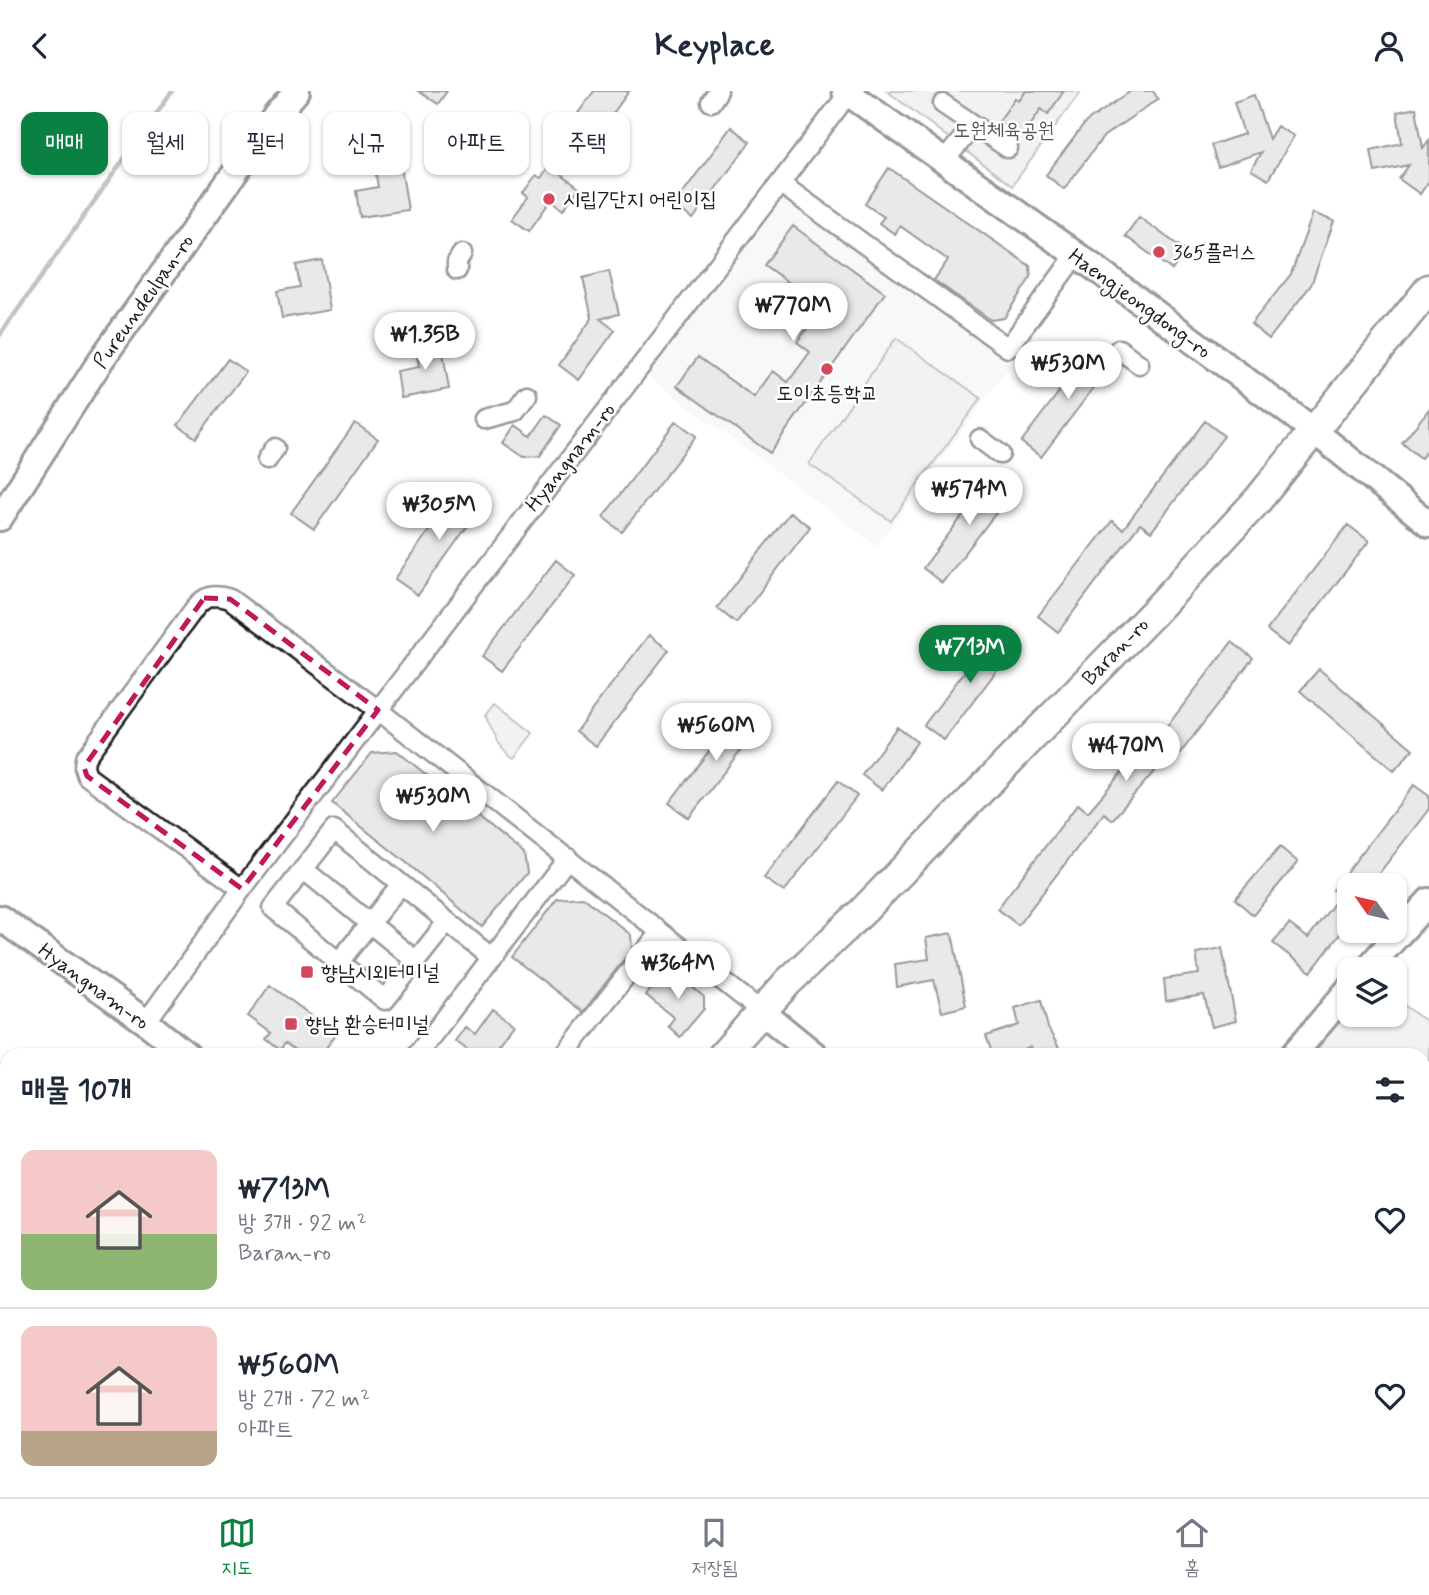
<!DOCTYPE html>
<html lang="ko">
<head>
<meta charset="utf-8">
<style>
  :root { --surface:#fff; --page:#f6f6f7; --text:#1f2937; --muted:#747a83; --line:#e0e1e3; --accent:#0b8043 }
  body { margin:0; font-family:Mynerve,"Poor Story",sans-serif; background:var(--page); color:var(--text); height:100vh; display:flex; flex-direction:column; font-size:26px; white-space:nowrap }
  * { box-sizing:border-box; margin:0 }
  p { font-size:23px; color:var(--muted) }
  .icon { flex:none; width:38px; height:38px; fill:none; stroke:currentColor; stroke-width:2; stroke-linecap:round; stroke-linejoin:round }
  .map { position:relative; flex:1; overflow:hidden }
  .panel { position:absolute; left:0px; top:957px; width:1430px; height:450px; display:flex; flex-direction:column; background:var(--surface); border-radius:21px 21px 0 0; box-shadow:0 2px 5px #0004 }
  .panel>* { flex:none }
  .hud { position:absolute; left:21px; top:21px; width:700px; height:63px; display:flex; gap:14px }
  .needle { width:46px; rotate:304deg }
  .controls { position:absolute; left:1337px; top:782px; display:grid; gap:14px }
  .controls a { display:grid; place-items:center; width:70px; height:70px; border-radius:14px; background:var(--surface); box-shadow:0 2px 5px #0004; font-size:35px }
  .price { position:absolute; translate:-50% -60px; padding:0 16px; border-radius:24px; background:#fff; color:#222; font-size:23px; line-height:46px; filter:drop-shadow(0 2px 4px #0008) }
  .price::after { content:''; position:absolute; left:50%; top:42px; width:21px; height:16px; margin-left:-10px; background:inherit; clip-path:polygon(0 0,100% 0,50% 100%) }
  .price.on { background:var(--accent); color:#fff }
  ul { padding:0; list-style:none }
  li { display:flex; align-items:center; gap:21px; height:175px; padding:0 21px }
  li+li { border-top:2px solid var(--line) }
  li span { display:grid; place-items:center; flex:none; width:196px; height:140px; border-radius:14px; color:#555 }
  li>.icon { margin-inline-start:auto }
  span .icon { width:84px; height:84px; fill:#fffc; stroke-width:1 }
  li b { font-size:30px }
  h2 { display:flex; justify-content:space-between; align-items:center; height:84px; padding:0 21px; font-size:30px }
  .tag { padding:0 24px; border-radius:14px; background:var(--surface); box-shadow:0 2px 5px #0004; font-size:24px; line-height:63px }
  .tag.on { background:var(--accent); color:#fff }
  header { display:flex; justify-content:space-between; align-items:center; height:91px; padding:0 21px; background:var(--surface); font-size:32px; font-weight:700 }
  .tabs { display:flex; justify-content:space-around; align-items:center; height:98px; border-top:2px solid var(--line); background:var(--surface); font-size:19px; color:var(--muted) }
  .tabs a { display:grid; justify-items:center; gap:4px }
  .tabs .on { color:var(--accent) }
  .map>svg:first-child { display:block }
  .built { fill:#f0f0f0 }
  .green { fill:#e2e2e2; stroke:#7f7f7f; stroke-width:2 }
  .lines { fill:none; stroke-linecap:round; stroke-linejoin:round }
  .stream { stroke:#7a7a7a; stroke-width:4.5 }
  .building { fill:#cecece; stroke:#1c1c1c; stroke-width:2 }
  .street-casing { stroke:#1c1c1c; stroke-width:23 }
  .secondary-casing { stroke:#1c1c1c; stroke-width:30 }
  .primary-casing { stroke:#1c1c1c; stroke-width:33 }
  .street { stroke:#fff; stroke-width:18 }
  .secondary { stroke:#fff; stroke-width:24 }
  .primary { stroke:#fff; stroke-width:28 }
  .marked { fill:none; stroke:#c2185b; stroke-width:5; stroke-dasharray:14 9; stroke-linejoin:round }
  .poi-dot { fill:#d1495b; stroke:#fff; stroke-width:2.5 }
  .labels { text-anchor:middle; stroke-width:5; stroke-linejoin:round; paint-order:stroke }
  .park-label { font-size:21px; fill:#575757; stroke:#fff }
  .poi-label { font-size:21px; fill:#1c1c1c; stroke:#fff; text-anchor:start }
  .street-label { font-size:21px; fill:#1c1c1c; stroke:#fff }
</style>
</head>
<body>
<header><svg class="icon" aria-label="back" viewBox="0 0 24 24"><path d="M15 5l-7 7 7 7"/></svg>Keyplace<svg class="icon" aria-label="person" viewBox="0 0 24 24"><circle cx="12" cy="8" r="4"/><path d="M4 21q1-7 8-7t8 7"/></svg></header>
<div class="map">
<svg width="1429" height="1406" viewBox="0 0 1429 1406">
  <rect width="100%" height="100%" fill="#fff"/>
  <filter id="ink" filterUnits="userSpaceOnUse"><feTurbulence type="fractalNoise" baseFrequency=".0143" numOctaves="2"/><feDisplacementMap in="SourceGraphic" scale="14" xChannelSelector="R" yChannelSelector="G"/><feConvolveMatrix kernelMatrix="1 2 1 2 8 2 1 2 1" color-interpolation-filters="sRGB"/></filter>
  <g filter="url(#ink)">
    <path class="built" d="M783,103L1011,274L877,455L644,283Z
      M7,1227V1400H232L238,1406H0V1233Z"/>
    <path class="green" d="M887,0H1081L1012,95Z
      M896,247L981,307L891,430L809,373Z
      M495,612L533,642L514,667C498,657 493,641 485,624Z
      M1395,907L1429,933V1303L1423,1299V964H1305L1349,920V924H1395Z"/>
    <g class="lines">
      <path class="stream" d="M0,244L172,0"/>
    </g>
    <path class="building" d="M418,0H447L438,13Z
      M594,0H629L580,69L557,52Z
      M1026,0H1064L1048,23L1041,18L1022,46L999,30L1015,7L1019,10Z
      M1131,0H1153L1158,8L1104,45L1064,98L1046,84L1086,31Z
      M1254,4L1269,48L1277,35L1294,45L1268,89L1251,79L1261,61L1218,76L1211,54L1244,43L1234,11Z
      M1416,17L1423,57L1429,49V90L1420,103L1399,88L1409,74L1375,81L1371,59L1402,52L1397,21Z
      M731,36L750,51L693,128L674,114Z
      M400,69L408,119L360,126L356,100L378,96L374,73Z
      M550,75L579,97L563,119L551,109L529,140L512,128L528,106L523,102L536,84L541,87Z
      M889,77L1030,175L1031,186L1004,227L991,229L934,189L948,169L900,135L895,143L879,132L884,126L865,113Z
      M1313,122L1334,130L1311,194L1269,248L1251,233L1291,183Z
      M1139,126L1186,160L1172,179L1125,145Z
      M793,135L885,202L770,362L677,295L698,266L754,306L773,280L788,291L810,261L797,251L823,216L764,174Z
      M322,169L330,219L282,227L277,200L300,196L296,174Z
      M609,180L619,223L600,228L615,239L579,289L559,274L592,227L583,187Z
      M441,249L449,298L401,307L397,280L419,276L415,253Z
      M1094,255L1114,270L1041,366L1021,351Z
      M228,268L246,281L196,347L178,334Z
      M1429,318V357L1421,367L1402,352Z
      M546,324L561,334L540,365L524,366L503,352L515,334L531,345Z
      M676,330L696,345L622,441L603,426Z
      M1205,330L1224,345L1151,441L1140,433L1058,541L1038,525L1112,430L1123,438Z
      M355,332L378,348L314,438L291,422Z
      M996,381L1016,396L942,492L923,477Z
      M458,398L482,415L418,504L395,488Z
      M790,421L810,436L736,532L717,517Z
      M1348,434L1369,450L1288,555L1267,539Z
      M556,469L575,484L502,580L482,565Z
      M997,538L1017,553L944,649L924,634Z
      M649,544L669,559L596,655L576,640Z
      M1232,551L1253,567L1172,673L1165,668L1112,729L1104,722L1018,834L997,818L1078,713L1088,721L1139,661L1144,665Z
      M1319,578L1413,658L1394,680L1300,600Z
      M743,616L762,631L689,727L669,712Z
      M897,636L917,651L882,699L862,684Z
      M397,660L524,763L527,782L482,836L408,773L332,712L372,662Z
      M838,690L857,705L784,801L764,787Z
      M1414,694L1429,705V718L1370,794H1349V831L1311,881L1273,852L1289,833L1308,847L1340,804L1333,799Z
      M1280,756L1298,771L1253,824L1235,808Z
      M583,806L631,844L632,858L583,921L512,866L557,808Z
      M952,842L966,915L942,921L934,889L897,896L895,873L929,868L926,847Z
      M1222,857L1236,930L1212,936L1204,904L1166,910L1164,888L1199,883L1196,862Z
      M665,881L677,883L704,906V918L680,946L668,935L674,927L646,904Z
      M270,894L336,943L321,964H302L285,952L280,959L266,948L271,942L248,925Z
      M1041,909L1048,937L1063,964H1035L1030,956L1006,964H993L986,945L1019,934L1015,917Z
      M493,918L514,933L491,964H475L455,950L465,936L475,943Z"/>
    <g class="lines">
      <g class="street-casing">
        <path id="street" d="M711,11L718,0
          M943,13L974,34L944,70
          M974,34L1008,57
          M781,93L1008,257L1075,165
          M457,179V171L462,163
          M1119,258L1139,273
          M484,328L515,320L527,304
          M980,348L1000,363
          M267,369L275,357
          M303,778L416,870
          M242,798L87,685L84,676L85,667L195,517C206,504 214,503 230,508L378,619L761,920
          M447,831L385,909L273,817L334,739C387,781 439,824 492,867
          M339,871L401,793
          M146,931L242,798L848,3
          M417,964L568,767
          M564,964L660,841
          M252,1400L258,1406
          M1278,1400L1286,1406
          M511,1406L515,1401L522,1406
          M1098,1406L1103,1400
          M1159,1406L1160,1400
          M1356,1406L1361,1400"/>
      </g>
      <g class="secondary-casing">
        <path id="secondary" d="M845,0L1095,177L1313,339L1429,433
          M0,427L101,269L277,23L297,0
          M0,827L146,931L187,964
          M1367,878L1429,810
          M761,920L815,964
          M1293,964L1349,898
          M729,1400L737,1406
          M933,1406L938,1400"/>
      </g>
      <g class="primary-casing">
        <path id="primary" d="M723,964L788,891L861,822L1157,518L1257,410L1429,198
          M351,1406L355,1400"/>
      </g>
      <use href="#street" class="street"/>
      <use href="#secondary" class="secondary"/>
      <use href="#primary" class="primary"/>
    </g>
  </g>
  <path d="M0 0H1429V1406H0ZM204,507L230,508L378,619L242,798L87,685L84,676Z" fill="#fff" fill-opacity=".55" fill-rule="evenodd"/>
  <path class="marked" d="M204,507L230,508L378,619L242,798L87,685L84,676Z"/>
  <g class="poi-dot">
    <circle cx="549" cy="108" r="7"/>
    <circle cx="1159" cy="161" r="7"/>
    <circle cx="827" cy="278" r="7"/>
    <rect x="300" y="874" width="14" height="14" rx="3.5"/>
    <rect x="284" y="926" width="14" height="14" rx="3.5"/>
  </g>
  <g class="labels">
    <g class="park-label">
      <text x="1004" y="46">도원체육공원</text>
    </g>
    <g class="poi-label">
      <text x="563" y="115">시립7단지 어린이집</text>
      <text x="1173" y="168">365플러스</text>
      <text x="827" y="309" text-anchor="middle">도이초등학교</text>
      <text x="321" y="888">향남시외터미널</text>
      <text x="305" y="940">향남 환승터미널</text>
    </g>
    <g class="street-label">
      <text transform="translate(143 210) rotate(-55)" y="7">Pureundeulpan-ro</text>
      <text transform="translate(1140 212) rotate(36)" y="7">Haengjeongdong-ro</text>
      <text transform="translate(570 366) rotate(-52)" y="7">Hyangnam-ro</text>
      <text transform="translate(1115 560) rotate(-46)" y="7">Baran-ro</text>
      <text transform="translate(94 895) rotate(36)" y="7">Hyangnam-ro</text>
    </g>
  </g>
</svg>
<div class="controls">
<a><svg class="needle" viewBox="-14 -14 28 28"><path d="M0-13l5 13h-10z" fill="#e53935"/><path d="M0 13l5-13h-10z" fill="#747a83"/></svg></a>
<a><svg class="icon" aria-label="layers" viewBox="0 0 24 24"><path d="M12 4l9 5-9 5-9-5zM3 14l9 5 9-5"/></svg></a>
</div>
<b class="price" style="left:793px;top:252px">₩770M</b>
<b class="price" style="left:425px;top:281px">₩1.35B</b>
<b class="price" style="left:1068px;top:310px">₩530M</b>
<b class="price" style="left:969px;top:436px">₩574M</b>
<b class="price" style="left:439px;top:451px">₩305M</b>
<b class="price on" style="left:970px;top:594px">₩713M</b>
<b class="price" style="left:716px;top:672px">₩560M</b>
<b class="price" style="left:1126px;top:692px">₩470M</b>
<b class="price" style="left:433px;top:743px">₩530M</b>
<b class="price" style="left:678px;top:910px">₩364M</b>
<div class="hud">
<a class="tag on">매매</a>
<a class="tag">월세</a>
<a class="tag">필터</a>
<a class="tag">신규</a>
<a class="tag">아파트</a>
<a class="tag">주택</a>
</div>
<section class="panel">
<h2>매물 10개<svg class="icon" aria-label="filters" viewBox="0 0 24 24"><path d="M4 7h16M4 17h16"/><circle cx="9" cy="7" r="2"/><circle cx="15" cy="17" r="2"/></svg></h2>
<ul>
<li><span style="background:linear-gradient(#f6c9c9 60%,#8fb573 0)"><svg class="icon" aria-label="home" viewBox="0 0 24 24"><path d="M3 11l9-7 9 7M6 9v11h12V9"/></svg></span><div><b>₩713M</b><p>방 3개 · 92 m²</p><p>Baran-ro</p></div><svg class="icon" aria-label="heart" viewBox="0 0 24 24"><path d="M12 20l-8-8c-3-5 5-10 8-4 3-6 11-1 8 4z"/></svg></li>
<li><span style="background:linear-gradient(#f6c9c9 75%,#b9a48a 0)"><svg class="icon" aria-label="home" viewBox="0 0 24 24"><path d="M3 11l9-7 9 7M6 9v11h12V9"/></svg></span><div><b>₩560M</b><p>방 2개 · 72 m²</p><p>아파트</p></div><svg class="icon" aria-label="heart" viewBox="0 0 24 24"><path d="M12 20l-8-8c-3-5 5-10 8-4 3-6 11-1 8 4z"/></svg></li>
</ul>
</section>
</div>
<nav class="tabs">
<a class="on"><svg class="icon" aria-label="map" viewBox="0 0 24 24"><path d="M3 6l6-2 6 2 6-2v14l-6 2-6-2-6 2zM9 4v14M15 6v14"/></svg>지도</a>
<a><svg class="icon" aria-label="saved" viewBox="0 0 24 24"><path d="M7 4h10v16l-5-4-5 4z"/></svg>저장됨</a>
<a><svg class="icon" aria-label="home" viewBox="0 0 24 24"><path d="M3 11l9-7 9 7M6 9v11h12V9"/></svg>홈</a>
</nav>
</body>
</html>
